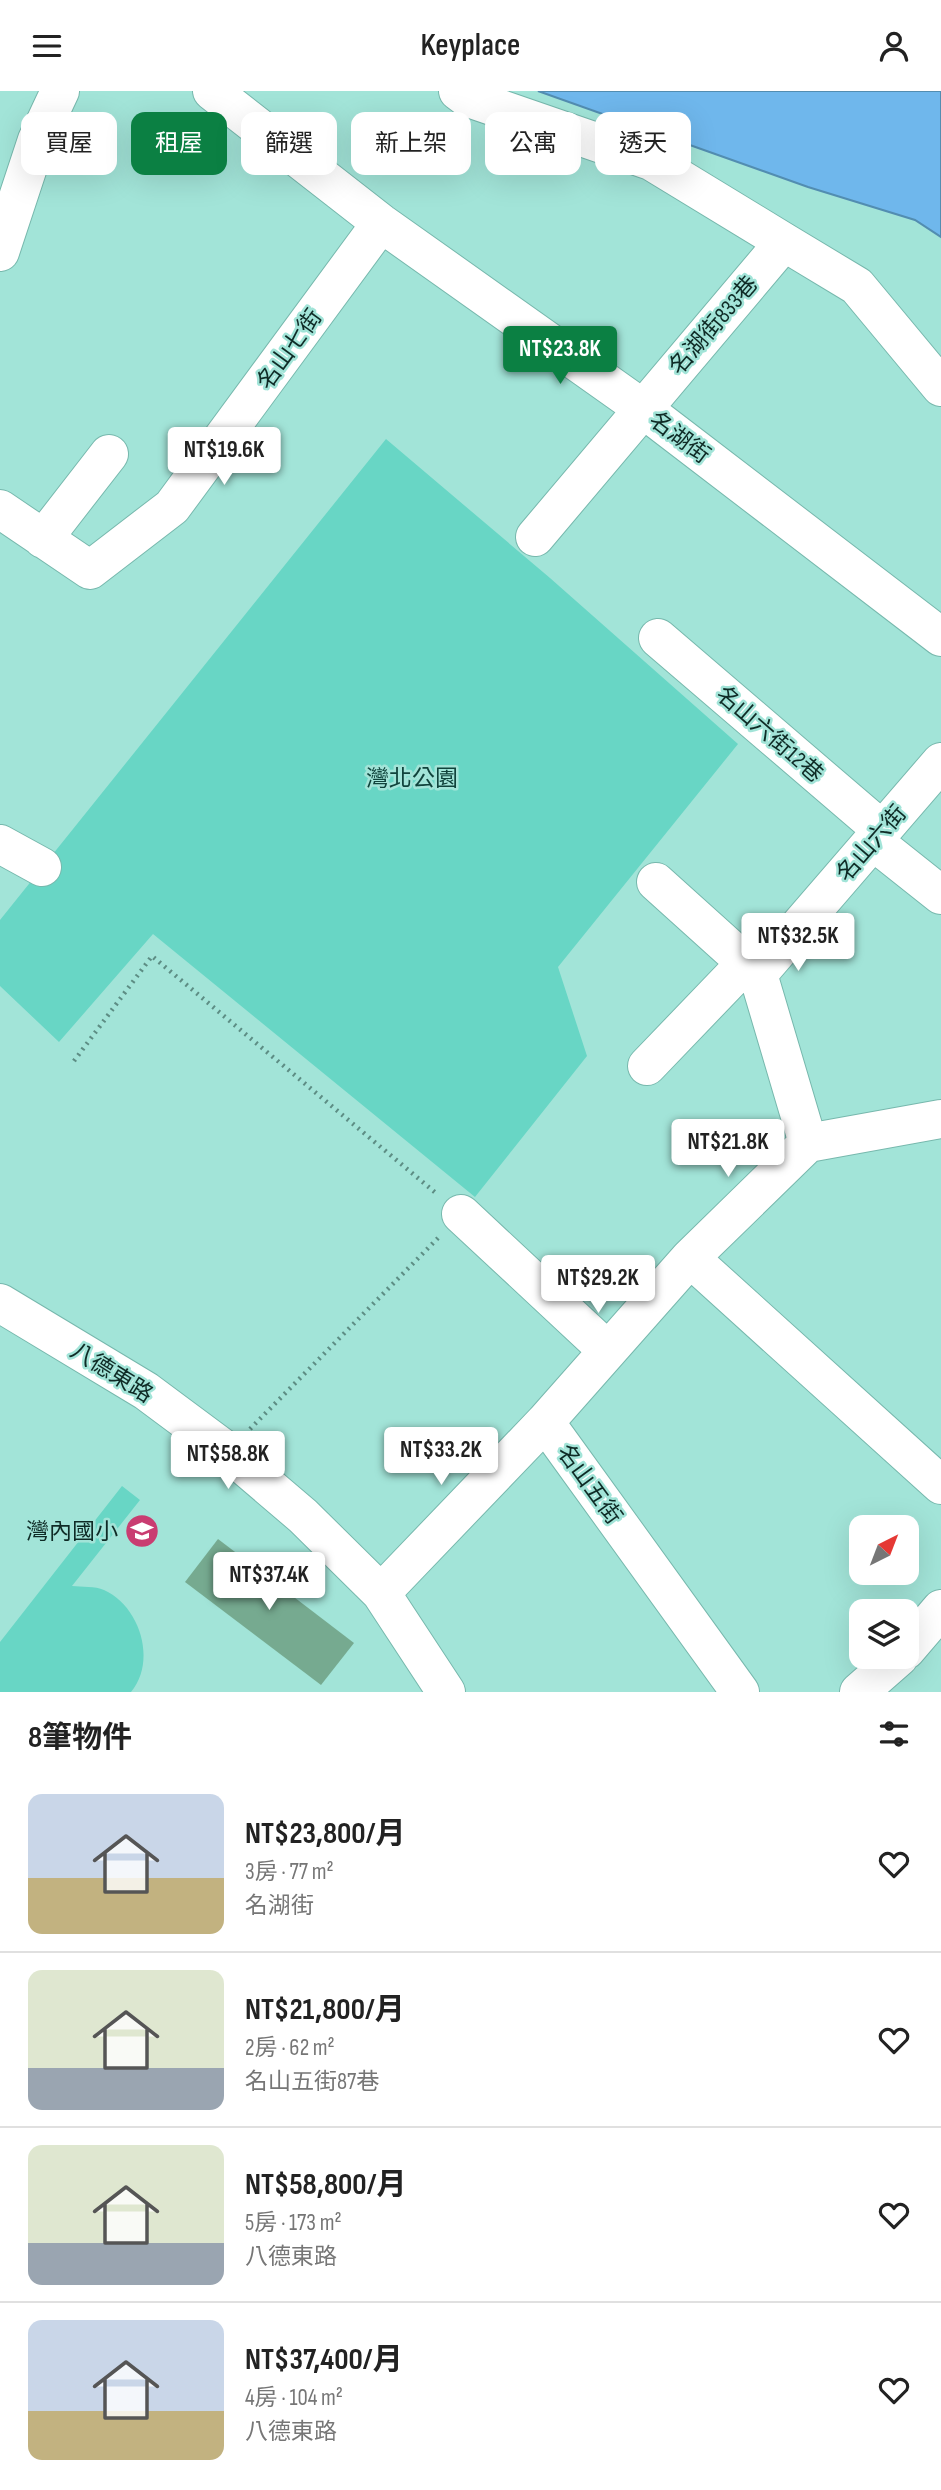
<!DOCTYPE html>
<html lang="zh-TW">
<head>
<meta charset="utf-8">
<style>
  :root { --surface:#fff; --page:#f2f2f2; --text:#222; --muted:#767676; --line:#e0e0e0; --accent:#0b8043 }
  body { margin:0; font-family:"Sofia Sans Condensed","Noto Sans TC",sans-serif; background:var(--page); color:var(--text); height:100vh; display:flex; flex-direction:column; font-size:26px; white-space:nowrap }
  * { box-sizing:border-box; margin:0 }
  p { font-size:23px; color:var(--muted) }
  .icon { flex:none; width:38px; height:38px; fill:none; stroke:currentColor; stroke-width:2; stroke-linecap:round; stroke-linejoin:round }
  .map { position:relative; height:1601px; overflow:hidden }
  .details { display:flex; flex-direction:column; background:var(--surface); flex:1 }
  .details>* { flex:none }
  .guide { position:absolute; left:21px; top:21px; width:900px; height:63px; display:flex; gap:14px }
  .needle { width:46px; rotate:42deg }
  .fabs { position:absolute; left:849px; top:1424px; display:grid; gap:14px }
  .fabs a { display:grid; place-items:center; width:70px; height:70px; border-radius:14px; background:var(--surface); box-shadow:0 7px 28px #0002; font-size:35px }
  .price { position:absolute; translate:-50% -60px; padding:0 16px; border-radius:7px; background:#fff; color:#222; font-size:23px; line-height:46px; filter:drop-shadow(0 2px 4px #0008) }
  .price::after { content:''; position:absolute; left:50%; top:42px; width:21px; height:16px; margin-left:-10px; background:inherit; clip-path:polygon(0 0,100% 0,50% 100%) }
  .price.current { background:var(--accent); color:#fff }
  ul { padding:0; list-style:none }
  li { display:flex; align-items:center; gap:21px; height:175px; padding:0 28px }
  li+li { border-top:2px solid var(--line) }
  li span { display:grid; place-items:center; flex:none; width:196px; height:140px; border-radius:14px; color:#555 }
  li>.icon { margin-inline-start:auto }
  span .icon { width:84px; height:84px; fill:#fffc; stroke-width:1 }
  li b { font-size:30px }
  h2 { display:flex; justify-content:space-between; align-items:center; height:84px; padding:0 28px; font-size:30px }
  .tag { padding:0 24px; border-radius:14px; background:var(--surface); box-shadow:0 7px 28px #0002; font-size:24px; line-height:63px }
  .tag.current { background:var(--accent); color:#fff }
  header { display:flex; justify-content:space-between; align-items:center; height:91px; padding:0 28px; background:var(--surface); font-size:32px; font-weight:600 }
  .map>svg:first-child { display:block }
  .green { fill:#68d6c5 }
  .water { fill:#6fb7ec; stroke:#528db1; stroke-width:2 }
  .building { fill:#76aa90 }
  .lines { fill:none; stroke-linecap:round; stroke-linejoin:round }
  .minor-casing { stroke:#77b8ad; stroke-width:40 }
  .path { stroke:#5d8d84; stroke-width:4.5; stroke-dasharray:2 5; stroke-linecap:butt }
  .minor { stroke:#fff; stroke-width:38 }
  .labels { text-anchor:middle; stroke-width:5; stroke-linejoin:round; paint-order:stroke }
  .street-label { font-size:23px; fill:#0f2b26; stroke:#a2e4d8 }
  .park-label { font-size:23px; fill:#10433c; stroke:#a2e4d8 }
  .poi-label { font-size:23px; fill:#0f2b26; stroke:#a2e4d8; text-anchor:end }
</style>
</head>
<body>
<header><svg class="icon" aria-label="menu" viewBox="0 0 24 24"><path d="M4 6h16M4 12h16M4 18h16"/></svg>Keyplace<svg class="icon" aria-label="person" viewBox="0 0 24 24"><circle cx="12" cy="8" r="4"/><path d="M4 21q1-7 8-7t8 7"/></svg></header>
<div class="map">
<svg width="941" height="1601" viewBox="0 0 941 1601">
  <rect width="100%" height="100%" fill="#a2e4d8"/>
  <path class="green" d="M386,348L550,487L738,653L558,876L587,965L475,1106L153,843L59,951L0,895V829Z
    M122,1395L140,1409L72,1495C82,1496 95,1495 104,1499C140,1515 157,1570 131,1601H0V1551Z"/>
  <path class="water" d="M538,0H941V146L915,129L808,96Z"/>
  <path class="building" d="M218,1448L354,1552L321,1594L185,1491Z"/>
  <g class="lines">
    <g class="minor-casing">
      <path id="minor" d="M212,0L381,132L642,317L941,546
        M458,0L466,6L651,70L784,151L857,195L941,296
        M0,161L37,49L60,0
        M0,418L90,479L172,416L381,132
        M535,446L784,151
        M43,448L109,363
        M658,547L882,739
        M941,671L758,883L808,1052L941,1028
        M873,750L941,804
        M0,753L42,776
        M656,791L758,883
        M647,975L744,874
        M461,1123L607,1259
        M690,1167L808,1052
        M0,1212L146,1300L228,1361L303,1425L381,1502L446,1601
        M381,1502L545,1331
        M906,1559L941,1518
        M740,1601L545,1331L690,1167L941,1394
        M859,1601L899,1566"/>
    </g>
    <path class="path" d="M74,970L152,865L437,1103
      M250,1338L440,1145"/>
    <use href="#minor" class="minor"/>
  </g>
  <defs>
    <g id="school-disc" transform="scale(1.75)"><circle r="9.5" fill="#c93d71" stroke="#a2e4d8"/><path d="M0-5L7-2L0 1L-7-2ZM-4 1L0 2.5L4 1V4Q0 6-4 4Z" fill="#fff"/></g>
  </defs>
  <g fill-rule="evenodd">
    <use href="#school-disc" x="142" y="1440"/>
  </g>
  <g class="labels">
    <g class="street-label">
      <text transform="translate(713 234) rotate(-49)" y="8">名湖街833巷</text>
      <text transform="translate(289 258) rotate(-54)" y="8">名山七街</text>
      <text transform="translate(680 346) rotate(37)" y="8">名湖街</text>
      <text transform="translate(770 643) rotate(41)" y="8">名山六街12巷</text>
      <text transform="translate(871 752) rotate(-49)" y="8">名山六街</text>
      <text transform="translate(112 1281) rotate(32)" y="8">八德東路</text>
      <text transform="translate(590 1393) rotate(54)" y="8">名山五街</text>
    </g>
    <g class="park-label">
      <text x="412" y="695">灣北公園</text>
    </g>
    <g class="poi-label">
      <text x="118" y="1448">灣內國小</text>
    </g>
  </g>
</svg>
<div class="fabs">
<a><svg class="needle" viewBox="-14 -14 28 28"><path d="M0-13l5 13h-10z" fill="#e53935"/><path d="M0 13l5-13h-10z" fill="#767676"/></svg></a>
<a><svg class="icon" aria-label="layers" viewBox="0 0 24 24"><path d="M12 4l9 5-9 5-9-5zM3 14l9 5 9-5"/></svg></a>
</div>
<b class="price current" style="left:560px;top:295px">NT$23.8K</b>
<b class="price" style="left:224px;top:396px">NT$19.6K</b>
<b class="price" style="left:798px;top:882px">NT$32.5K</b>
<b class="price" style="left:728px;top:1088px">NT$21.8K</b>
<b class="price" style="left:598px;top:1224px">NT$29.2K</b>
<b class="price" style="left:441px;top:1396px">NT$33.2K</b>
<b class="price" style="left:228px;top:1400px">NT$58.8K</b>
<b class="price" style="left:269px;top:1521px">NT$37.4K</b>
<div class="guide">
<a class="tag">買屋</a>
<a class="tag current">租屋</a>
<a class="tag">篩選</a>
<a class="tag">新上架</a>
<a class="tag">公寓</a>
<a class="tag">透天</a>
</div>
</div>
<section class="details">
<h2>8筆物件<svg class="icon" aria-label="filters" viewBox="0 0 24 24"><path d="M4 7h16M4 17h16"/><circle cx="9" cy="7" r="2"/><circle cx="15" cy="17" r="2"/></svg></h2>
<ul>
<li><span style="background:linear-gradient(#c9d6e8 60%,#c2b280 0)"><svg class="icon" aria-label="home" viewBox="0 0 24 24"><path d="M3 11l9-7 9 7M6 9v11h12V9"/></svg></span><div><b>NT$23,800/月</b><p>3房 · 77 m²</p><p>名湖街</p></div><svg class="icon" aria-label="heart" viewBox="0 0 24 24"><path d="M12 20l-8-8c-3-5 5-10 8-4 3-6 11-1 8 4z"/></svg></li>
<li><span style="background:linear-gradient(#dfe7d0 70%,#9aa5b1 0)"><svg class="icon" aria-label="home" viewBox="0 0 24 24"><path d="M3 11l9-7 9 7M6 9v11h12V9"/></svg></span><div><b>NT$21,800/月</b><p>2房 · 62 m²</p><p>名山五街87巷</p></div><svg class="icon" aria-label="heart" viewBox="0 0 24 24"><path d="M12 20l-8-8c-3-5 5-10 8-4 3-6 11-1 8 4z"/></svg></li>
<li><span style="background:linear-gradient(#dfe7d0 70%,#9aa5b1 0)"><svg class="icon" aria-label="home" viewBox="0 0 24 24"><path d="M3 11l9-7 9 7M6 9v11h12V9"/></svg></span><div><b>NT$58,800/月</b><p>5房 · 173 m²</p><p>八德東路</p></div><svg class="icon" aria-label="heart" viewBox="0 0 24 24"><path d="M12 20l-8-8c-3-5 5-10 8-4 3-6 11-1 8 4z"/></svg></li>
<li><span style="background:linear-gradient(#c9d6e8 65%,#c2b280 0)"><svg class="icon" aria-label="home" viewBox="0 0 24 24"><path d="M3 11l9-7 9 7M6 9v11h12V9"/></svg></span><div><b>NT$37,400/月</b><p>4房 · 104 m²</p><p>八德東路</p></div><svg class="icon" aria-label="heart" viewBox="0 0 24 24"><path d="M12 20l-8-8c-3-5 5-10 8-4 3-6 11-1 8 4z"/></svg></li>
</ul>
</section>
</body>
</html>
